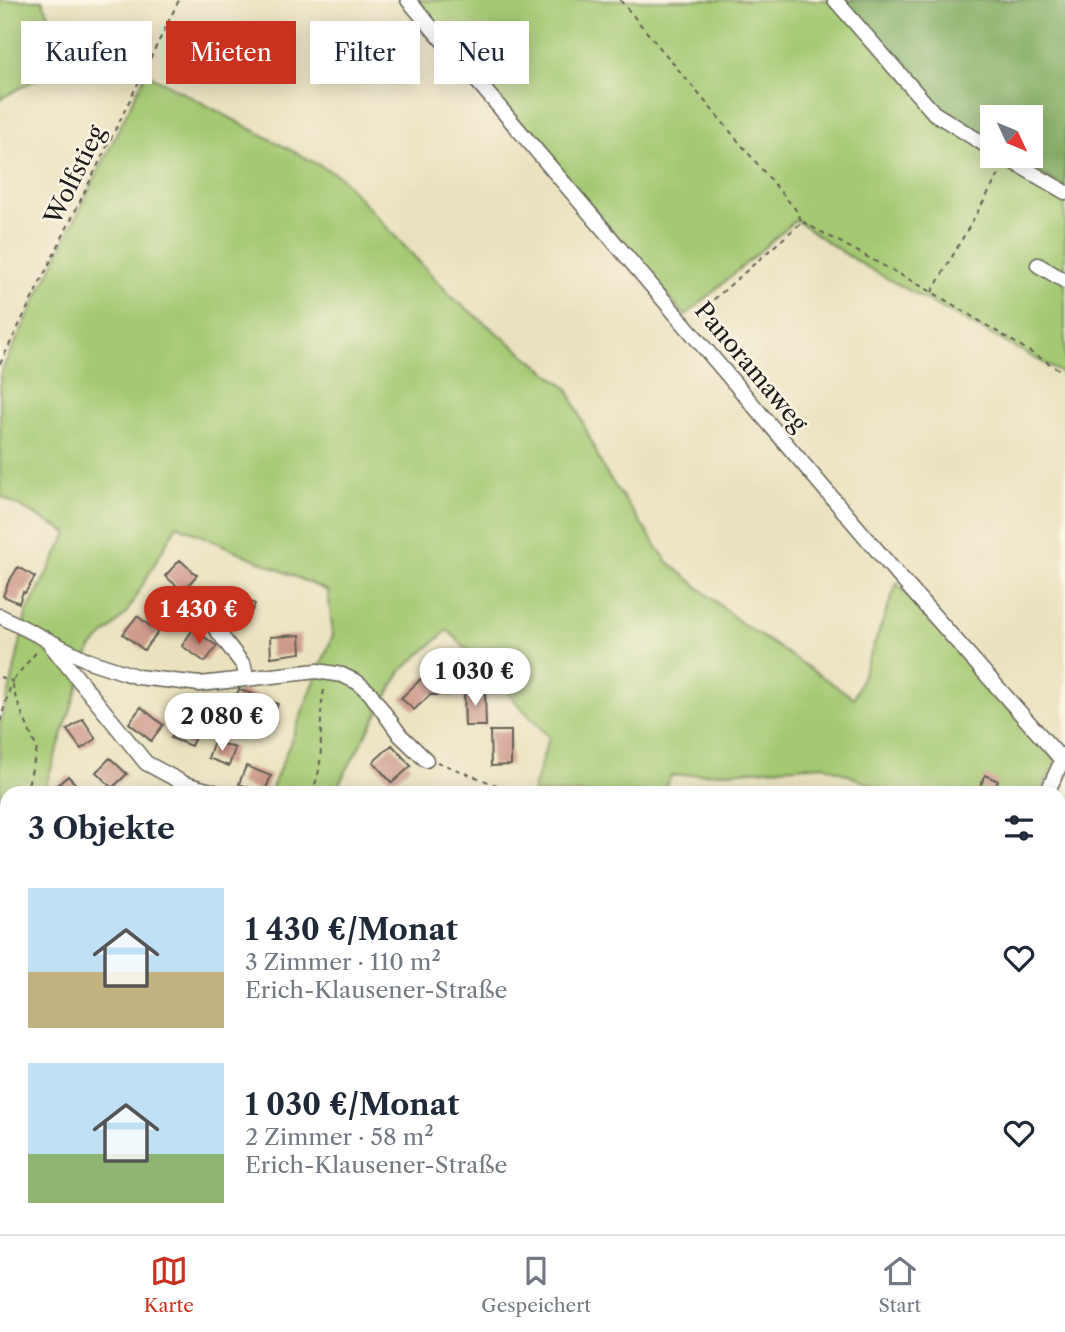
<!DOCTYPE html>
<html lang="de">
<head>
<meta charset="utf-8">
<style>
  :root { --surface:#fff; --page:#f2f2f3; --text:#1f2937; --muted:#747a83; --line:#e0e1e3; --accent:#c8321e }
  body { margin:0; font-family:"Libre Caslon Text",serif; background:var(--page); color:var(--text); height:100vh; display:flex; flex-direction:column; font-size:26px; white-space:nowrap }
  * { box-sizing:border-box; margin:0 }
  p { font-size:23px; color:var(--muted) }
  .icon { flex:none; width:38px; height:38px; fill:none; stroke:currentColor; stroke-width:2; stroke-linecap:round; stroke-linejoin:round }
  .map { position:relative; flex:1; overflow:hidden }
  .details { position:absolute; left:0px; top:786px; width:1066px; height:450px; display:flex; flex-direction:column; background:var(--surface); border-radius:21px 21px 0 0; box-shadow:0 4px 18px #0003 }
  .details>* { flex:none }
  .hud { position:absolute; left:21px; top:21px; width:700px; height:63px; display:flex; gap:14px }
  .needle { width:46px; rotate:134deg }
  .fabs { position:absolute; left:980px; top:105px; display:grid; gap:14px }
  .fabs a { display:grid; place-items:center; width:63px; height:63px; border-radius:0px; background:var(--surface); box-shadow:0 4px 18px #0003; font-size:35px }
  .price { position:absolute; translate:-50% -60px; padding:0 16px; border-radius:24px; background:#fff; color:#222; font-size:23px; line-height:46px; filter:drop-shadow(0 2px 4px #0008) }
  .price::after { content:''; position:absolute; left:50%; top:42px; width:21px; height:16px; margin-left:-10px; background:inherit; clip-path:polygon(0 0,100% 0,50% 100%) }
  .price.on { background:var(--accent); color:#fff }
  ul { padding:0; list-style:none }
  li { display:flex; align-items:center; gap:21px; height:175px; padding:0 28px }
  li span { display:grid; place-items:center; flex:none; width:196px; height:140px; border-radius:0px; color:#555 }
  li>.icon { margin-inline-start:auto }
  span .icon { width:84px; height:84px; fill:#fffc; stroke-width:1 }
  li b { font-size:30px }
  h2 { display:flex; justify-content:space-between; align-items:center; height:84px; padding:0 28px; font-size:30px }
  .chip { padding:0 24px; border-radius:0px; background:var(--surface); box-shadow:0 4px 18px #0003; font-size:24px; line-height:63px }
  .chip.on { background:var(--accent); color:#fff }
  .tab-bar { display:flex; justify-content:space-around; align-items:center; height:98px; border-top:2px solid var(--line); background:var(--surface); font-size:19px; color:var(--muted) }
  .tab-bar a { display:grid; justify-items:center; gap:4px }
  .tab-bar .on { color:var(--accent) }
  .map>svg:first-child { display:block }
  .green { fill:#a4c972; stroke:#607247; stroke-width:2 }
  .forest { fill:#83ad64; stroke:#506440; stroke-width:2 }
  .building { fill:#cd998a }
  .lines { fill:none; stroke-linecap:round; stroke-linejoin:round }
  .minor-casing { stroke:#646155; stroke-width:17 }
  .path { stroke:#646155; stroke-width:2; stroke-dasharray:5 5; stroke-linecap:butt }
  .minor { stroke:#fff; stroke-width:14 }
  .labels { text-anchor:middle; stroke-width:5; stroke-linejoin:round; paint-order:stroke }
  .street-label { font-size:24px; fill:#1c1c1c; stroke:#fcf5e5 }
</style>
</head>
<body>
<div class="map">
<svg width="1065" height="1234" viewBox="0 0 1065 1234">
  <rect width="100%" height="100%" fill="#fcf5e5"/>
  <filter id="ink" filterUnits="userSpaceOnUse"><feTurbulence type="fractalNoise" baseFrequency=".0143" numOctaves="2"/><feDisplacementMap in="SourceGraphic" scale="14" xChannelSelector="R" yChannelSelector="G"/><feConvolveMatrix kernelMatrix="1 2 1 2 8 2 1 2 1" color-interpolation-filters="sRGB"/></filter>
  <filter id="wash" filterUnits="userSpaceOnUse"><feTurbulence type="fractalNoise" baseFrequency=".00686" numOctaves="4" result="noise"/><feDisplacementMap in="SourceGraphic" scale="28" xChannelSelector="R" yChannelSelector="G"/><feGaussianBlur stdDeviation="1.57" result="paint"/><feColorMatrix in="noise" values="0 0 0 0 0 0 0 0 0 0 0 0 0 0 0 0 0 1.4 0 .05"/><feComposite in="paint" operator="in"/></filter>
  <g filter="url(#wash)">
    <rect width="100%" height="100%" fill="#eae2bf"/>
    <path class="green" d="M0,0H42L71,60L0,99Z
      M416,0H837L992,156H1011L1065,187V375C997,336 926,302 858,262C836,249 816,234 796,220L685,316Z
      M146,73L338,175L452,297L568,389L604,470L667,561L740,622L854,698L897,583L1057,761L1040,793H891L824,765L671,776L661,793H532L549,737L448,630L401,671L334,793H270L333,635L328,591L177,525L126,614L91,648L43,793H7V921L0,917V722L12,681L26,614L68,533L0,496V374Z
      M1059,1080L1065,1083V1234H894L895,1228H1059Z"/>
    <path class="forest" d="M837,0H1065V187L1011,156H1031V117H992V145L936,112Z"/>
    <g id="blocks">
      <path class="building" d="M180,560L197,575L183,591L165,576Z
        M18,567L35,577L25,593L23,592L19,603L3,596L8,583Z
        M230,592L255,604L246,623L221,612Z
        M137,616L158,632L144,650L123,634Z
        M193,629L217,646L205,662L182,646Z
        M300,635L301,653L271,657L270,637Z
        M430,661H450L451,695H430L414,710L401,698L423,677L430,676Z
        M239,689L278,704L269,726L231,710Z
        M464,691H485L486,726H465Z
        M141,707L163,725L151,741L129,723Z
        M180,717L200,726L191,746L171,738Z
        M83,719L96,739L81,749L67,730Z
        M490,731H511V765L491,766Z
        M214,741L235,748L229,766L208,758Z
        M392,745L411,766L392,783L373,762Z
        M110,758L127,774L112,788L96,772Z
        M246,766L271,776L264,793L239,784Z
        M985,775L998,781L993,792L980,787Z
        M68,776L84,793H56L53,789Z
        M0,986L7,990V1015L0,1010Z
        M0,1043L7,1047V1077L0,1072Z
        M0,1099L7,1103V1129L0,1125Z
        M3,1212L7,1214V1228H33L42,1234H5L0,1231V1217Z
        M64,1228H94L91,1234H74Z
        M152,1228H186L192,1234H158Z
        M234,1228H258L264,1234H229Z
        M290,1228H330L325,1234H296Z
        M359,1228H380L386,1234H353Z
        M424,1228H455L460,1234H429Z
        M527,1228H558L563,1234H532Z"/>
    </g>
  </g>
  <g filter="url(#ink)">
    <use href="#blocks" fill-opacity="0" stroke="#646155" stroke-width="2"/>
    <g class="lines">
      <g class="minor-casing">
        <path id="minor" d="M408,0L898,575L1062,760
          M835,0L934,113L992,149
          M1003,156L1065,192
          M1038,265L1065,281
          M200,608L244,666L246,678
          M0,616L89,661L138,677L200,684L317,671L342,675L357,682L370,693L400,735L426,760
          M50,644L146,763L185,784L218,793
          M1047,793L1065,754
          M0,1019L7,1024
          M1059,1084L1065,1087
          M820,1228L827,1234
          M108,1234L110,1228
          M343,1234L346,1228
          M889,1234L890,1228"/>
      </g>
      <path class="path" d="M620,0L796,210L802,222L695,316
        M803,222L932,292L1065,373
        M932,292L1002,169
        M0,364L179,0
        M0,677L12,681L0,722
        M437,762L517,793
        M26,793L37,749L16,699L12,681L39,649
        M310,793C329,767 315,719 325,687
        M1059,802L1065,804
        M0,804L7,811
        M0,906L7,905
        M6,964H7
        M0,1075L7,1079
        M0,1125L7,1130
        M0,1175L7,1179
        M0,1198L7,1181
        M56,1228L65,1234
        M148,1228L155,1234
        M217,1228L223,1234
        M282,1228L289,1234
        M416,1228L421,1234
        M514,1228L519,1234
        M483,1234L488,1228
        M601,1234L603,1228
        M954,1234L956,1228"/>
      <use href="#minor" class="minor"/>
    </g>
  </g>
  <g class="labels">
    <g class="street-label">
      <text transform="translate(75 175) rotate(-64)" y="8">Wolfstieg</text>
      <text transform="translate(751 367) rotate(50)" y="8">Panoramaweg</text>
    </g>
  </g>
</svg>
<div class="fabs">
<a><svg class="needle" viewBox="-14 -14 28 28"><path d="M0-13l5 13h-10z" fill="#e53935"/><path d="M0 13l5-13h-10z" fill="#747a83"/></svg></a>
</div>
<b class="price on" style="left:199px;top:646px">1 430 €</b>
<b class="price" style="left:475px;top:708px">1 030 €</b>
<b class="price" style="left:222px;top:753px">2 080 €</b>
<div class="hud">
<a class="chip">Kaufen</a>
<a class="chip on">Mieten</a>
<a class="chip">Filter</a>
<a class="chip">Neu</a>
</div>
<section class="details">
<h2>3 Objekte<svg class="icon" aria-label="filters" viewBox="0 0 24 24"><path d="M4 7h16M4 17h16"/><circle cx="9" cy="7" r="2"/><circle cx="15" cy="17" r="2"/></svg></h2>
<ul>
<li><span style="background:linear-gradient(#bfe0f5 60%,#c2b280 0)"><svg class="icon" aria-label="home" viewBox="0 0 24 24"><path d="M3 11l9-7 9 7M6 9v11h12V9"/></svg></span><div><b>1 430 €/Monat</b><p>3 Zimmer · 110 m²</p><p>Erich-Klausener-Straße</p></div><svg class="icon" aria-label="heart" viewBox="0 0 24 24"><path d="M12 20l-8-8c-3-5 5-10 8-4 3-6 11-1 8 4z"/></svg></li>
<li><span style="background:linear-gradient(#bfe0f5 65%,#8fb573 0)"><svg class="icon" aria-label="home" viewBox="0 0 24 24"><path d="M3 11l9-7 9 7M6 9v11h12V9"/></svg></span><div><b>1 030 €/Monat</b><p>2 Zimmer · 58 m²</p><p>Erich-Klausener-Straße</p></div><svg class="icon" aria-label="heart" viewBox="0 0 24 24"><path d="M12 20l-8-8c-3-5 5-10 8-4 3-6 11-1 8 4z"/></svg></li>
</ul>
</section>
</div>
<nav class="tab-bar">
<a class="on"><svg class="icon" aria-label="map" viewBox="0 0 24 24"><path d="M3 6l6-2 6 2 6-2v14l-6 2-6-2-6 2zM9 4v14M15 6v14"/></svg>Karte</a>
<a><svg class="icon" aria-label="saved" viewBox="0 0 24 24"><path d="M7 4h10v16l-5-4-5 4z"/></svg>Gespeichert</a>
<a><svg class="icon" aria-label="home" viewBox="0 0 24 24"><path d="M3 11l9-7 9 7M6 9v11h12V9"/></svg>Start</a>
</nav>
</body>
</html>
